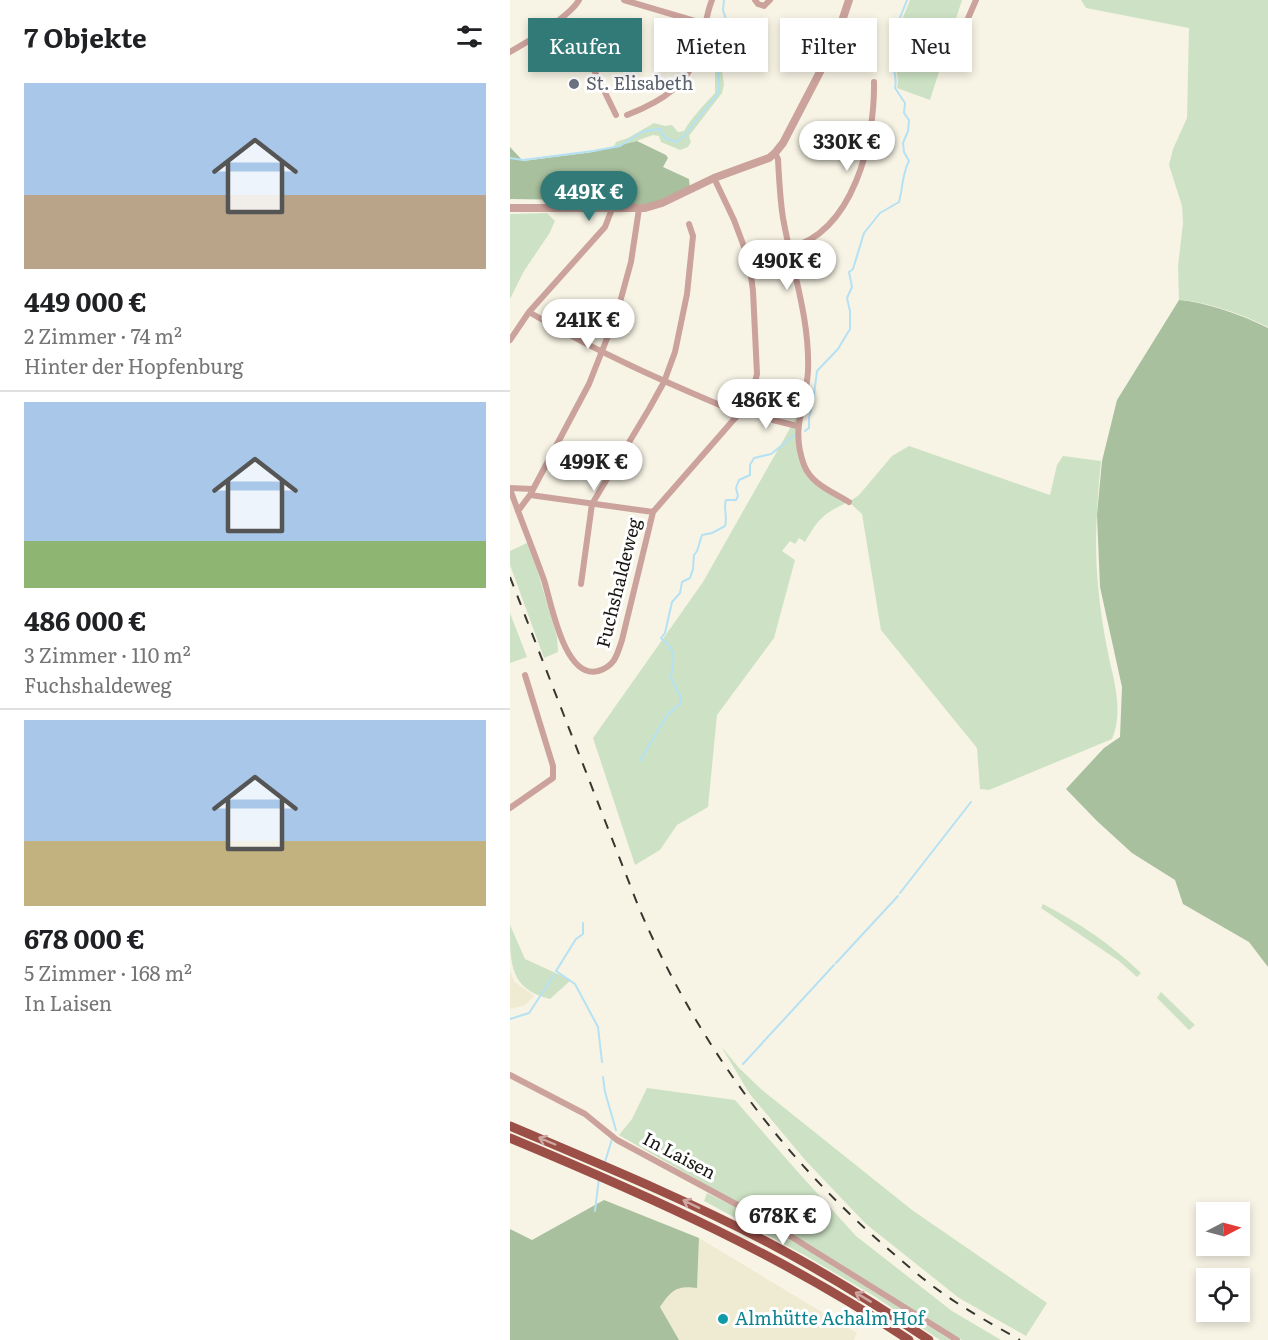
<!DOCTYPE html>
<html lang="de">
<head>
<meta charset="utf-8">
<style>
  :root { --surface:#fff; --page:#f6f6f6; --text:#202124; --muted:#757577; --line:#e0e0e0; --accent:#317a78 }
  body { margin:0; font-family:Literata,serif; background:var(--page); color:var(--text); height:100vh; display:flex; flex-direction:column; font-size:22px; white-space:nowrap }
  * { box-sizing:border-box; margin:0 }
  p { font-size:20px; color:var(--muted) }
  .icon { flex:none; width:33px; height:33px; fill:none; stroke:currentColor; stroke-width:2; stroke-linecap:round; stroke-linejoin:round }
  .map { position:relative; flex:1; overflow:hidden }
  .sheet { display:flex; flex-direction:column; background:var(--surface); width:510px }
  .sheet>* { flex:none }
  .guide { position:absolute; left:18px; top:18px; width:570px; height:54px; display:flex; gap:12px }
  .needle { width:39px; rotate:84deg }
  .controls { position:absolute; left:686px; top:1202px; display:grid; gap:12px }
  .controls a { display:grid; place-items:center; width:54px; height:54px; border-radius:0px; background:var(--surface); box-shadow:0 3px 9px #0003; font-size:30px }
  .price { position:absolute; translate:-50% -51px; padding:0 14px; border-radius:21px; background:#fff; color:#222; font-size:20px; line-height:39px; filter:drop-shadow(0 2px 3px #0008) }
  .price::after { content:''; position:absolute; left:50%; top:36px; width:18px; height:14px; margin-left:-9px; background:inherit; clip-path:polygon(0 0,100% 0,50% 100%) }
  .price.selected { background:var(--accent); color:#fff }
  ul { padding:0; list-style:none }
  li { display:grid; align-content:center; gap:12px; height:318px; padding:0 24px }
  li+li { border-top:2px solid var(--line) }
  li span { display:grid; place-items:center; height:186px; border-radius:0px; color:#555 }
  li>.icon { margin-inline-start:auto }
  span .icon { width:108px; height:108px; fill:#fffc; stroke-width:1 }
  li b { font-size:26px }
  h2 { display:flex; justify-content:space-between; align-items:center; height:72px; padding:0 24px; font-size:26px }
  .tag { padding:0 21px; border-radius:0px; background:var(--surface); box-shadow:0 3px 9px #0003; font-size:21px; line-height:54px }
  .tag.selected { background:var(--accent); color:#fff }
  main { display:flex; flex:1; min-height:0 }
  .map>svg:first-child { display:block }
  .built { fill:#efebd3 }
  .green { fill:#cde2c4 }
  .forest { fill:#a8c09e }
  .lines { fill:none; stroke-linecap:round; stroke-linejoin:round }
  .stream { stroke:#b5e1f4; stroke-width:2 }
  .minor { stroke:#cca29c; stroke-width:6 }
  .tertiary { stroke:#cca29c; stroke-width:8 }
  .trunk { stroke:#9c4f47; stroke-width:9 }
  .rail { stroke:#37362f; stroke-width:2; stroke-dasharray:10 10; stroke-linecap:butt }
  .oneway { stroke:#cea7a3 }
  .worship-dot { fill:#6b7280; stroke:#fff; stroke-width:2 }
  .culture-dot { fill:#0f9aa8; stroke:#fff; stroke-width:2 }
  .labels { text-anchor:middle; stroke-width:6; stroke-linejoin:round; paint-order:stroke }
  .worship-label { font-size:18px; fill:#5b616d; stroke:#fff; text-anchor:start }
  .street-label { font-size:18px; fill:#181712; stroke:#fff }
  .culture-label { font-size:18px; fill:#0d838f; stroke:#fff; text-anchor:start }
</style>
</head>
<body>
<main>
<section class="sheet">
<h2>7 Objekte<svg class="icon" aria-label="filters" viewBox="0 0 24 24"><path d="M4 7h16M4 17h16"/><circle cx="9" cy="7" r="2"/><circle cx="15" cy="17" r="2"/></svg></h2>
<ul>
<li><span style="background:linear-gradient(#a9c7e8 60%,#b9a48a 0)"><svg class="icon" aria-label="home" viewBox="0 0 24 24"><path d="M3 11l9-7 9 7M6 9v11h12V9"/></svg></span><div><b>449 000 €</b><p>2 Zimmer · 74 m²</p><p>Hinter der Hopfenburg</p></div></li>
<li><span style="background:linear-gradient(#a9c7e8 75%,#8fb573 0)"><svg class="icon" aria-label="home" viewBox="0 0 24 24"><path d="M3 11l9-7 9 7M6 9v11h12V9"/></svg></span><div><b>486 000 €</b><p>3 Zimmer · 110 m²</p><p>Fuchshaldeweg</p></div></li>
<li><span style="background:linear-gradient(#a9c7e8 65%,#c2b280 0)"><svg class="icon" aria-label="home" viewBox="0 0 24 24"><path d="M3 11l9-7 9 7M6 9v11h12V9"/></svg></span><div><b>678 000 €</b><p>5 Zimmer · 168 m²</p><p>In Laisen</p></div></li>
</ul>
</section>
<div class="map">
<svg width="758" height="1340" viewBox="0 0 758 1340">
  <rect width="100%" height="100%" fill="#f7f4e5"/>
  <path class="built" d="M0,971L4,981L24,996L15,1005L0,1009Z
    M189,1238L347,1333L344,1340H169L150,1307L159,1293L173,1286L187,1288Z"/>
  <path class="green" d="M400,0H452L420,100L387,88C390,76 384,67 383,55C382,37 394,17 400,0Z
    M571,0H758V327C734,315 695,301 669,300L668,266L673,223L672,206L659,165L663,149L677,118L679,28L576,8Z
    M217,39L222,40C222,49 216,56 211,63L214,85L212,93L179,136L181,142L178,147L170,150L151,142L149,136L143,135L110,147L104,146L106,142L118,138L144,123L155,126L162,125L168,132L174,131C182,117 194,105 205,93V68Z
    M37,213L45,221L39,234L14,271L0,299V214Z
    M292,407C289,429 289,462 307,480C316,488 328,495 338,502C313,514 309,518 295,542L289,538L285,544L280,541L272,551L285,560L264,638L207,715L198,807L167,825L150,850L125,865L83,738L193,582Z
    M399,446L540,495L547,465L553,456L591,461C587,502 584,543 588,585C590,609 594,634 599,658C605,684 613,713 602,739L479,790L470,789L467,748L371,630L352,514L339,502L349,495L382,456Z
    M19,542L47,637L48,652L34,658L0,565V551Z
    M0,613L17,657L0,663Z
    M533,904C568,922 602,945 631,973L627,977L609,961L531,908Z
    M0,925L15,959L61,980L40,999C0,989 0,965 0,925Z
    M651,992L685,1025L679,1030L647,998Z
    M211,1046L229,1068L252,1090L402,1210L537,1303L516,1336L449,1298L356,1224L296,1161L239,1093Z
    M137,1088L225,1100L287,1171L346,1236L442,1311L491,1340H452L248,1215L109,1135L122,1119Z
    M197,1193L247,1218L441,1340H430L364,1296L296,1256L194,1201Z"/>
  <path class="forest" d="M127,141L156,155L158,158L153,167L179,179L180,189L152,203L102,209L63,200L0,199V147L13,161L83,152Z
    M669,300C695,302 735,316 758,328V967L739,942L673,904L665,880L622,853L587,821L556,789L594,748L610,737L612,687L590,587L587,515L592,461L607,400Z
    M94,1200L189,1238L187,1288C167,1285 161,1290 150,1307L169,1340H0V1229L22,1240Z"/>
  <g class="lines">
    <path class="stream" d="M0,158L13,160L83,151L110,146L134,131L150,129L155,138L166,142L174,136L209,92L208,63L219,40L220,32L213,10L214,0
      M295,431L299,428V418L303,402L307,371L328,349L340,329V311L337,298L342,287L339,272L343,269L354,233L370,213L389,202C393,187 392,174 399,161L394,152L393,143L398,131L399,120L394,113L395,103L385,88C388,76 382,67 381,55C380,36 391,17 397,0
      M130,761L157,715L170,704V696L161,678C163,657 169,654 151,638L155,633L162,602L170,593L172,582L180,578L183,569L184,555L187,551L192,535L202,533L215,526C218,517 213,508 216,500H226L228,496L226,488L229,480L240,475V465L244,458L261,454L285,435
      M390,893L461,802
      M73,923V934L66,939L46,971L65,984L88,1027L92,1062
      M326,963L388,896
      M0,1019L19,1013L44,975
      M233,1064L324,965
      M93,1077L95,1092L106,1130
      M95,1162L102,1139
      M85,1211L89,1178"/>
    <path class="minor" d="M114,0L195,24
      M245,0L248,4L254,6L260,0
      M51,19L85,72L106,115
      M456,23L466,0
      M0,52C18,42 60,16 69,0
      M117,115C153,101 179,85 191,45C195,30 196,14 202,0
      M265,153L268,159C269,179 270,199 273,218C282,269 300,319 298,371C296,407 280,427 294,465C301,484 323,492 339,502
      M279,248C344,232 365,140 364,82
      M19,312C86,352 157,383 229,413
      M0,340L19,312L95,227L102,209
      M240,401L263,420L287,426
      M0,488L22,489
      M0,489C11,520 23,549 34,580C41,601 54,680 88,671C105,666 107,655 112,640L143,512L240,401L247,374L243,291L239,260L224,220L204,178
      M20,495L143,512
      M8,511L20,495L79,384L107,313L121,262L129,209
      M71,584L82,504L139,409L154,382L165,352L177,294L183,236L179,224
      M0,808L43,778V766L15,675
      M0,1075L75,1114L107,1140L248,1216L447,1340"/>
    <path class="tertiary" d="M0,208H135L152,203L204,178L259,158L265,153L273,143L324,45L339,0"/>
    <path class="trunk" d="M0,1126C87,1163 175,1199 259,1243C314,1272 367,1305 419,1340
      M0,1138C139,1196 274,1256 399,1340"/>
    <path class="rail" d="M0,577L129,908C184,1036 264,1148 369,1241C394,1263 419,1285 447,1303C467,1316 489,1328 510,1340"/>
  </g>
  <defs><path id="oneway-shaft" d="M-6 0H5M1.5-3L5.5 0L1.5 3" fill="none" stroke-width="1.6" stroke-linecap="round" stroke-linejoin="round" transform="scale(1.5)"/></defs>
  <g class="oneway">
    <use href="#oneway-shaft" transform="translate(37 1141) rotate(-157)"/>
    <use href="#oneway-shaft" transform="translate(181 1204) rotate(-154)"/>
    <use href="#oneway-shaft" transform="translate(353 1297) rotate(-149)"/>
  </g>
  <circle class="worship-dot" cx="64" cy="84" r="6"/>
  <circle class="culture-dot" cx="213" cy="1319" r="6"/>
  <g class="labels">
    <g class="worship-label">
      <text x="76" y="90">St. Elisabeth</text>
    </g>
    <g class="street-label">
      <text transform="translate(109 583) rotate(-76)" y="6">Fuchshaldeweg</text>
      <text transform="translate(169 1156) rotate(28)" y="6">In Laisen</text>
    </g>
    <g class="culture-label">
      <text x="225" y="1325">Almhütte Achalm Hof</text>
    </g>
  </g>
</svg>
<div class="controls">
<a><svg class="needle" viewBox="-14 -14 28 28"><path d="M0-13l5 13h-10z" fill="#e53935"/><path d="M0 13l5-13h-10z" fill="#757577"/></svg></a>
<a><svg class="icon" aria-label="locate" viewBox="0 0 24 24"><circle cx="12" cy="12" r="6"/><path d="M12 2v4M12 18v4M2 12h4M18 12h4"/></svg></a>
</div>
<b class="price" style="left:337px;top:172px">330K €</b>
<b class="price selected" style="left:79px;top:222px">449K €</b>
<b class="price" style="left:277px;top:291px">490K €</b>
<b class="price" style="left:78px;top:350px">241K €</b>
<b class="price" style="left:256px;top:430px">486K €</b>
<b class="price" style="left:84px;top:492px">499K €</b>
<b class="price" style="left:273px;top:1246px">678K €</b>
<div class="guide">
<a class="tag selected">Kaufen</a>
<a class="tag">Mieten</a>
<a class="tag">Filter</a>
<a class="tag">Neu</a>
</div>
</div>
</main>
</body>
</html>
